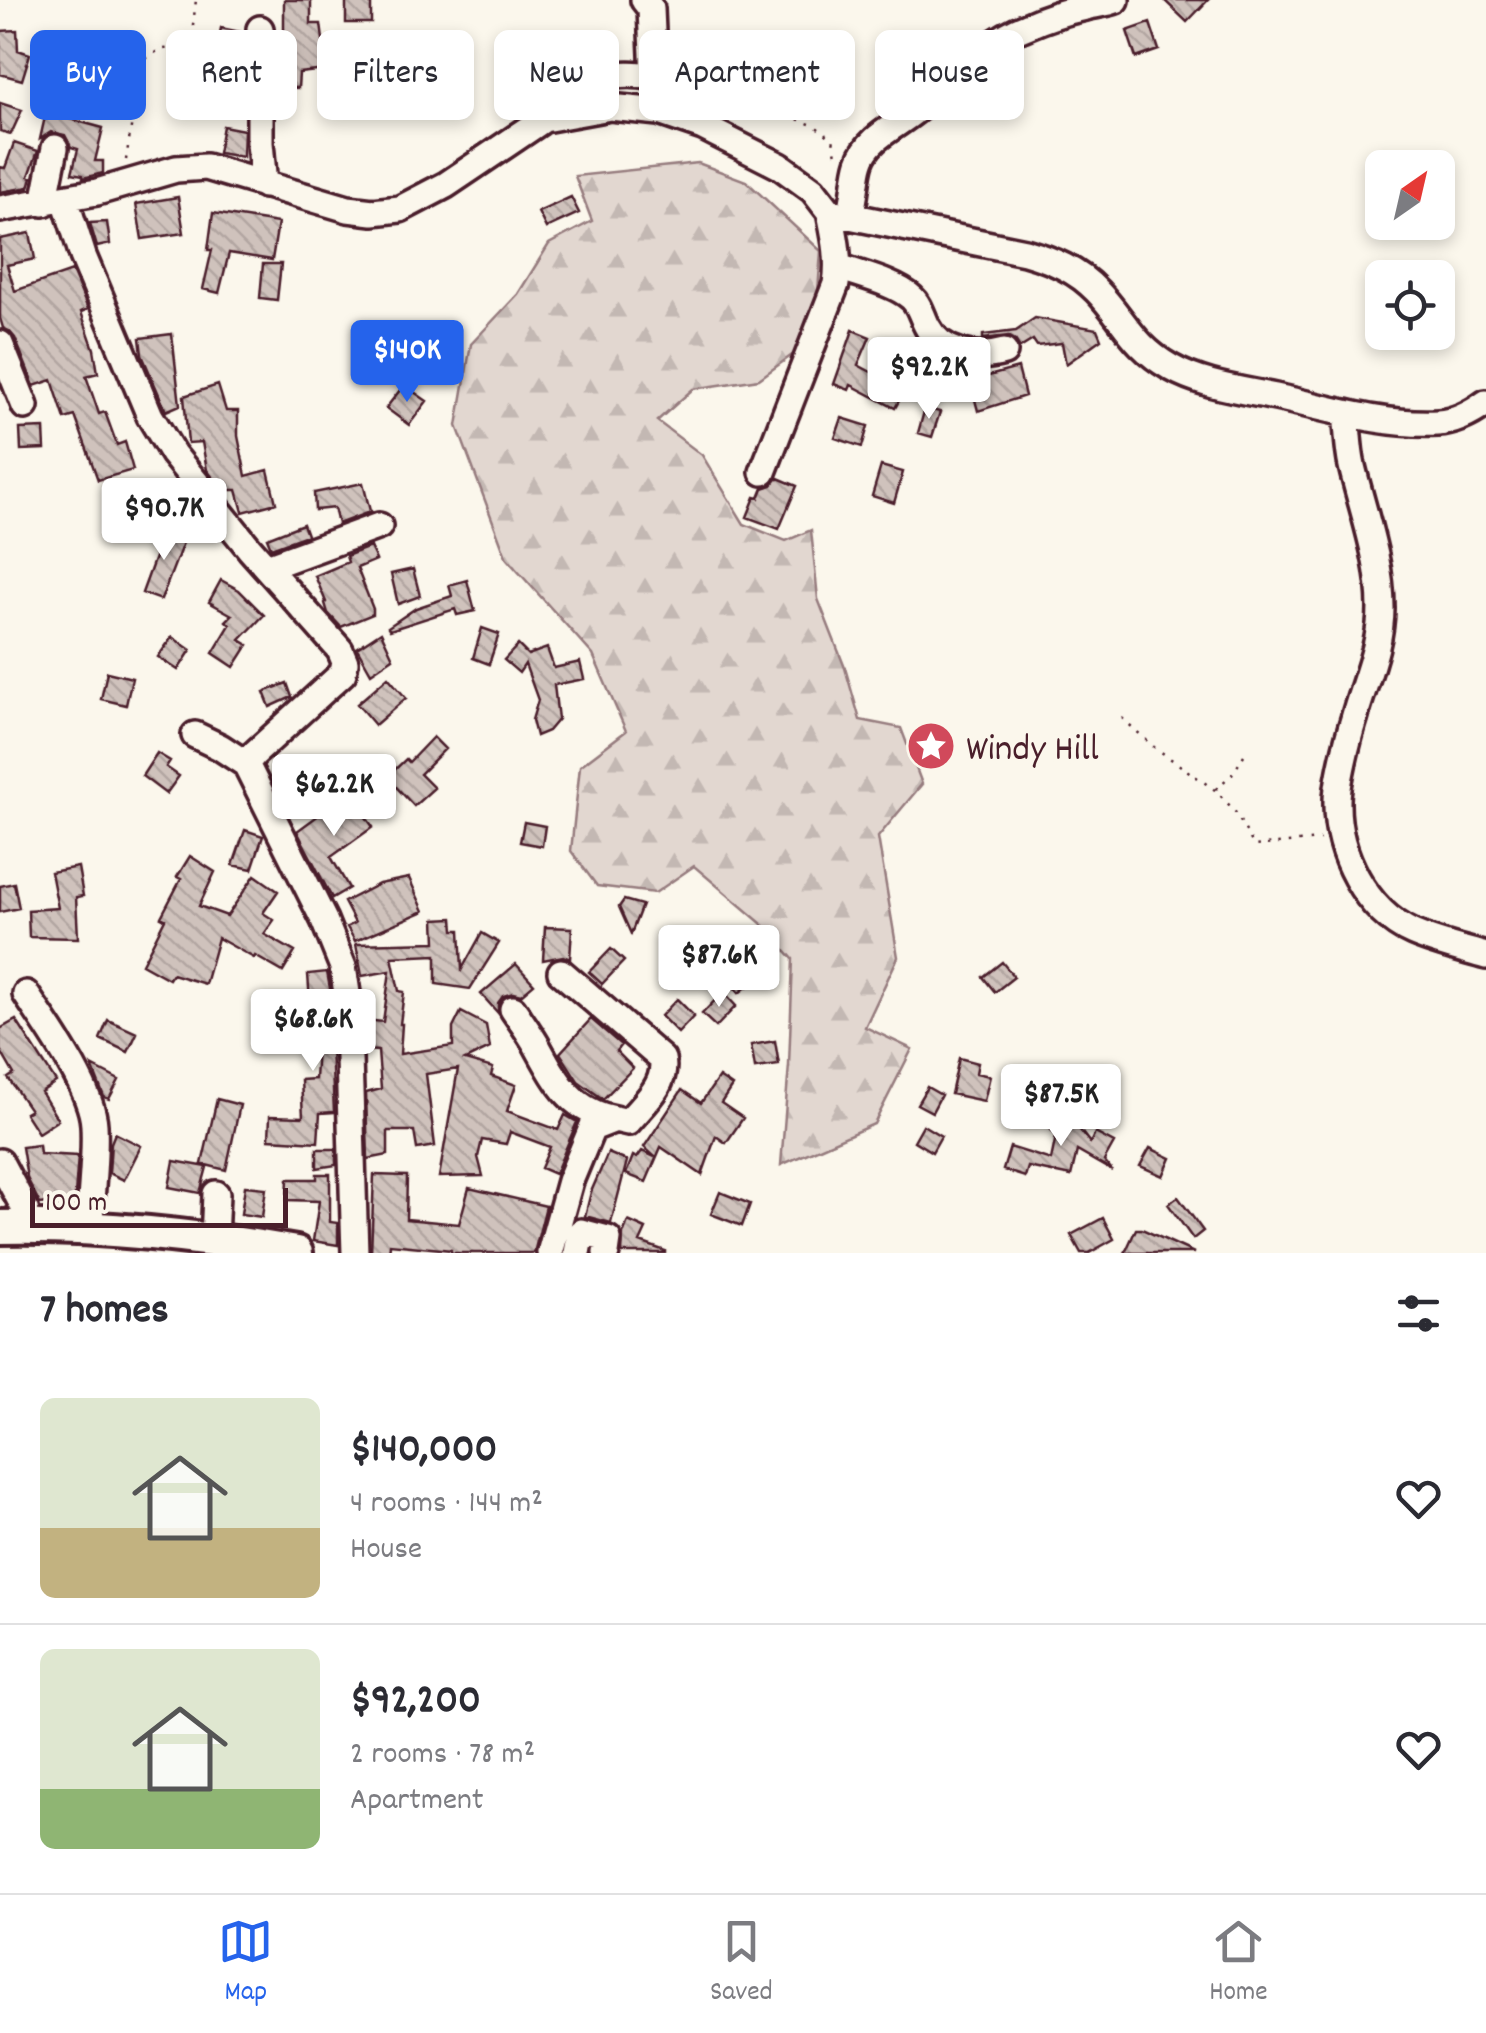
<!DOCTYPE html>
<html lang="en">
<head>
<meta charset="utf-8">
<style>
  :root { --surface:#fff; --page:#f7f7f7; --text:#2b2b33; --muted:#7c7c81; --line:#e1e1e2; --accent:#2563eb }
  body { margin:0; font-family:Dekko,sans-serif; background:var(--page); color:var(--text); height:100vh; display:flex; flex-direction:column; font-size:38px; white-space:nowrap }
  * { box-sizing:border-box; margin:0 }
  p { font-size:32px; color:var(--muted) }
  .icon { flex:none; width:55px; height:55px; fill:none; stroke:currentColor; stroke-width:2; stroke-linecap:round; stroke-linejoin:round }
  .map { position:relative; height:1253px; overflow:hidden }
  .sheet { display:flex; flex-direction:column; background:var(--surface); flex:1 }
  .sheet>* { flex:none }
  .guide { position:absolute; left:30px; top:30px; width:1428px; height:90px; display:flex; gap:20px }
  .needle { width:65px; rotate:34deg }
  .fabs { position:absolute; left:1365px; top:150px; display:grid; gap:20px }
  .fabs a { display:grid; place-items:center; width:90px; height:90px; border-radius:15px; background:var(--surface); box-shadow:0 5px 15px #0003; font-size:50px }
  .scale { position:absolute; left:30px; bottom:25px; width:258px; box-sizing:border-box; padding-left:10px; border:5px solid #4a1f2b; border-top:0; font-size:28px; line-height:35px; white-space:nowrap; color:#4a1f2b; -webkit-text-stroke:8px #fbf7ec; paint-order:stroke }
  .price { position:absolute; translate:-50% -85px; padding:0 22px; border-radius:10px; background:#fff; color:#222; font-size:32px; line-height:65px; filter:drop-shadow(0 2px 5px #0008) }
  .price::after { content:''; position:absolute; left:50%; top:60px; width:30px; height:22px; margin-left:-15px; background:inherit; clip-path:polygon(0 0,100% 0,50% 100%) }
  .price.selected { background:var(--accent); color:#fff }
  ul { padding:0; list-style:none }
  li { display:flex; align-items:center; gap:30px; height:250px; padding:0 40px }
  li+li { border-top:2px solid var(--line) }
  li span { display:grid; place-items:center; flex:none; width:280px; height:200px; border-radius:15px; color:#555 }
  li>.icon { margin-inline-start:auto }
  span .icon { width:120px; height:120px; fill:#fffc; stroke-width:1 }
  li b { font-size:42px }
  h2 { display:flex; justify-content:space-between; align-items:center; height:120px; padding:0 40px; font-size:42px }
  .pill { padding:0 35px; border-radius:15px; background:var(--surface); box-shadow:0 5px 15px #0003; font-size:35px; line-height:90px }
  .pill.selected { background:var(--accent); color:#fff }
  .dock { display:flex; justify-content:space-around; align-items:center; height:140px; border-top:2px solid var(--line); background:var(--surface); font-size:28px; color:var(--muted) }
  .dock a { display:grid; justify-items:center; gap:5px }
  .dock .selected { color:var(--accent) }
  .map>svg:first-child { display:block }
  .forest { fill:url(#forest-firs); stroke:#967b7e; stroke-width:2.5 }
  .building { fill:url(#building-back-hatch); stroke:#4a1f2b; stroke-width:2.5 }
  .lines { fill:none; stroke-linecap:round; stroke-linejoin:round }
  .minor-casing { stroke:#4a1f2b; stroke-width:32 }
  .major-casing { stroke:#4a1f2b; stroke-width:40 }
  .path { stroke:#4a1f2b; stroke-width:2.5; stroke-dasharray:2.5 8; stroke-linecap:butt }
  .minor { stroke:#fbf7ec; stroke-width:25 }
  .major { stroke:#fbf7ec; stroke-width:32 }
  .labels { text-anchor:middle; stroke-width:9; stroke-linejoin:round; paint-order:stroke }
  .poi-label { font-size:38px; fill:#4a1f2b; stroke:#fbf7ec; text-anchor:start }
</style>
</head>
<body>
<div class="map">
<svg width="1486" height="1253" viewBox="0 0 1486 1253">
  <defs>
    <pattern id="forest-firs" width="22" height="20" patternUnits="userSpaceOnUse" patternTransform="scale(2.5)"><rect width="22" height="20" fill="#e2d7d0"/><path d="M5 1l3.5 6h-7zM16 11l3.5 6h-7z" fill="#c3b8b3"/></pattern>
    <pattern id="building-back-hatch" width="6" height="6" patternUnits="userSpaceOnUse" patternTransform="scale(2.5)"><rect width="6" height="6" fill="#cfc2bc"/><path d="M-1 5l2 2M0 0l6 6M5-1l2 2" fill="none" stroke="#b3a6a2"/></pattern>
  </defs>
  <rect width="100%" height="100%" fill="#fbf7ec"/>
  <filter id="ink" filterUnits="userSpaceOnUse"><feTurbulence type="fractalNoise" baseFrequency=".01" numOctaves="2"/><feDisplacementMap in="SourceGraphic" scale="20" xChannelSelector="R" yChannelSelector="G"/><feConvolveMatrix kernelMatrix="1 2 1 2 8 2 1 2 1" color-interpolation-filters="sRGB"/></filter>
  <g filter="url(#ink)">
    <path class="forest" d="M698,163L746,181L821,251L817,305L806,345L759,379L693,389L657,421L702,455L744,524L786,541L811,530L818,599L845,668L860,720L901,728L922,784L878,837L898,957L865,1027L912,1049L874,1124L781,1165L789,1065L793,959L762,924L694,866L655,893L597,886L571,851L580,766L626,731L593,655L507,559L457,426L471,344L518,294L549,244L592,221L575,176Z"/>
    <path class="building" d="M284,0H311V24H321L327,70L299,73L298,88L276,87V52H284Z
      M346,0H371V23H346Z
      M1164,0H1208L1187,22Z
      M1150,23L1159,50L1136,58L1127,31Z
      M221,28L240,32L235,55L216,52Z
      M17,30L18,50L30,54L22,80L0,74V31Z
      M393,37H417L415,73L392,72Z
      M421,82H444V110H420Z
      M56,89L76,95L70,119L103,128L95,161H103V173L83,178V175L72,173L78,149L71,147L65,135L51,132L40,139L45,117L49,118Z
      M0,103L22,110L11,134L0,131Z
      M223,126L244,130L243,157L218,153Z
      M14,143L38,151L29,176L32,177L29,187L0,192V167L5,168Z
      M178,197L184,233L142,239L136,204Z
      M571,197L579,213L546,228L538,212Z
      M213,213L278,223L272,260L229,253L219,293L203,289L212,250H208Z
      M107,222L110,244L97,247L90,223Z
      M30,233L35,259L7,265L15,291L72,271L88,309L81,312L94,349L98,373L86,376L99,414L105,412L117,445L125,442L133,470L98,480L75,416L65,419L52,380L34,386L15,338L9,331L3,328L0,318V239Z
      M263,264H281L277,300L260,298Z
      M1035,318L1097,329L1101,339L1066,364L1062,343L1037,346L1033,340L1020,348L1015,340L1008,336L983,339V335L1016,331Z
      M853,330L870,337L858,365L905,390L895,408L851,385L849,390L834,384Z
      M172,334L180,405L166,411L142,355L140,338Z
      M922,365L938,372L925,404L909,396Z
      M1018,368L1025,396L978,411L970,381Z
      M218,385L226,411H238V436L246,476L268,470L276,503L243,512L237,490H223L207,470L202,442L188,443L184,396Z
      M404,385L427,401L409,425L386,408Z
      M925,408L940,412L932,437L918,433Z
      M842,418L868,426L862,447L835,438Z
      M44,428L45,449L21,450L20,429Z
      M881,466L903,472L894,503L872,496Z
      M778,478L797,486L779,529L747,517L755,497L759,498L763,488L772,485Z
      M363,483L370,511H372L338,524L334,508L315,510L314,493Z
      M303,524L307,535L271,548L267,538Z
      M166,527L186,535L161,600L142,593Z
      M370,547L376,560L357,568L373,609V614L341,627L328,613L325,603L326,602L315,576L348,562L346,556Z
      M413,569L420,596L398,604L391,574Z
      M221,580L239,590L264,615L240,640L248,645L234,667L213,653L230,625L226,621L232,615L209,602Z
      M467,580L475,611L457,615L455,609L390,630L388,627L416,608L452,596L449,585Z
      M482,628L499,634L489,664L473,658Z
      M381,632L393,658L371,673L357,648Z
      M172,637L191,650L178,670L158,657Z
      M518,645L528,655L547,648L554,668L580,662L584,679L554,685L558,719L548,731L536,736L532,720L538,700L525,664L519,673L504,660Z
      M107,672L132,678L126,705L101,699Z
      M388,677L406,698L375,725L357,704Z
      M287,683L292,697L270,707L264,692Z
      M433,737L445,749L420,774L434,788L414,806L387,777L406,759L409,762Z
      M157,753L170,761L166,767L179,776L166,794L142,776Z
      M349,793L373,827L331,857L349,888L332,898L297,831Z
      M524,822L545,826L542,846L520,842Z
      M245,830L263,836L252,869L233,865Z
      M190,856L215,872L199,906L227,916L255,875L278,891L263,913L274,920L264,934L295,952L283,972L255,956L254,958L218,938L205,984L172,974L169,979L142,964L165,919L161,917L181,879L177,877Z
      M78,867L83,896L76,897L78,938L29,937L28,910L58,908L51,872Z
      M409,878L424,911L355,941L347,927L355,923L344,902L379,884Z
      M14,883L19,908L0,912V886Z
      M624,900L642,905L631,934L619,907Z
      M453,918L454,930H460L462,969L482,933L499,943L470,989L436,984V955L392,957L399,991L404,992L400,1024H402L400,1054L453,1046V1028L461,1012L486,1025L490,1048L465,1060L493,1068L491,1076L516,1085L507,1111L558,1130L565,1115L577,1122L555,1174L541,1168L550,1147L510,1132L506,1144L482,1140L478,1157L483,1176L439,1177L458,1069L426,1074L435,1146L417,1149L414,1131H388V1155L368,1159L366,1093L381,1089L378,1051L365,1050L364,1020L383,1022L390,971L362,976L356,944L436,942L435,919Z
      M545,927L572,928L570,959L563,956L543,960Z
      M675,948L693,968L678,981L661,962Z
      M611,949L624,961L602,984L589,972Z
      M770,952L779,965L765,975L764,973L739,993L729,981Z
      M1002,962L1014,977L995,992L983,977Z
      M516,964L534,984L521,995L513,993L503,996L498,1003V1013L481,994Z
      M327,972L331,994V1002L329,1003L334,1112L320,1113L318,1142L269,1139L270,1116L303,1117L301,1080L315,1079L319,1015L311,1016L308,974Z
      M723,992L736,1006L716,1027L702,1014Z
      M677,999L694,1016L678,1033L661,1016Z
      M591,1019L621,1045L616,1051L633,1068L603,1099L578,1081L560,1053Z
      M16,1020L56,1082L41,1092L58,1120L38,1133L25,1113L30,1110L8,1078L14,1074L0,1050V1029Z
      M108,1020L137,1033L128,1052L100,1039Z
      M775,1041L779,1065L755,1068L751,1045Z
      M959,1058L978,1063L976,1073L990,1076L984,1101L951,1094Z
      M92,1066L119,1080L109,1099L104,1097Z
      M1062,1070L1081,1075L1075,1097L1057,1093Z
      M719,1077L732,1086L721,1103L743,1118L726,1143L716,1136L702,1175L661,1147L646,1182L626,1174L633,1156L637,1158L642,1151L655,1157L644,1147L682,1090L701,1103Z
      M927,1087L941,1095L932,1112L917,1104Z
      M217,1099L240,1105L226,1170L202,1164Z
      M1062,1107L1090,1143L1095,1133L1114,1143L1104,1161L1112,1171L1077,1151L1071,1176L1028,1167L1025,1177L1003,1170L1010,1147L1051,1160L1056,1136L1044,1121Z
      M923,1125L941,1136L932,1152L914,1141Z
      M115,1133L141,1146L124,1180L109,1173L111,1143Z
      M39,1145L40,1154L78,1156L74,1208L55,1207L56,1202L40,1204L27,1178L22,1147Z
      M1150,1148L1171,1158L1163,1176L1140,1166Z
      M317,1149H336V1165L317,1168Z
      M608,1153L627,1161L611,1223L585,1216L591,1192Z
      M174,1161L207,1167L200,1193L169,1187Z
      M317,1174H330V1222L338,1223V1245L313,1241L319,1201L287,1200L288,1179H317Z
      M374,1175L407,1176L406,1219L459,1224L469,1188L546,1206L534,1253H451V1250L390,1244L389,1253H371Z
      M245,1186L266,1188L262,1217L241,1214Z
      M720,1192L750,1204L742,1226L711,1214Z
      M1178,1197L1203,1231L1193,1239L1168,1204Z
      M1103,1218L1114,1239L1089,1253H1081L1071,1235Z
      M628,1221L646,1229L640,1242L665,1251V1253H622L623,1234Z
      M1136,1229H1142L1194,1253H1125Z"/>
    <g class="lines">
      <g class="minor-casing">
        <path id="minor" d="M644,0L651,9L654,77
          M260,29V143L264,185
          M544,119C555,109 565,94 577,86C598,73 647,69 667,84C681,95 692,112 702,126
          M65,199L83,256L150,416L173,454L250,549L340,650L345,662L343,673L254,754L246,764L324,920L343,967L347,993L355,1253
          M44,203L55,148
          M0,209L97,192L176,169L206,167L348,209L373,212L400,209L446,185L544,119L610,107L659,112L703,127L780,166L813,190L830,212L1025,252C1053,260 1077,270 1097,291C1124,319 1133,346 1170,367C1203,386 1244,390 1280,398C1331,409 1385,426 1438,423C1456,422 1471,414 1486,403
          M850,215C856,197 855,177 860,162C868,137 897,126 916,110C953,81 982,43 1027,26C1045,18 1066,11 1086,7C1096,4 1106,4 1116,0
          M839,267C860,275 896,283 912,298C920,305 922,317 927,326C941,354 976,360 1004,352
          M0,344L25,406
          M1346,413C1348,430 1348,449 1352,466C1363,512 1381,560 1381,608C1381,647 1364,682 1354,719C1348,738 1337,782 1337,801C1336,852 1365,911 1413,933C1436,943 1462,949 1486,956
          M763,472L836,284C840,258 835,237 830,212
          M267,567L379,526
          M195,735L220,747L246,764
          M26,994C47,1026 92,1088 94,1125C96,1159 90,1194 90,1228
          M513,1009C521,1021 529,1032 536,1044C556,1080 570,1111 615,1119
          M0,1162L25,1209L29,1226
          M214,1240L216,1194
          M550,1253L570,1181L592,1128L615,1119L628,1122C643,1104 668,1084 662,1059L561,972
          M577,1253L581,1232L608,1239L606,1253"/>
      </g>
      <g class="major-casing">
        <path id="major" d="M0,1227C101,1225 197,1236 296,1253"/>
      </g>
      <path class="path" d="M114,54L140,62
        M709,89L762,113L797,119L815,126L833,139L837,160
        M126,160L141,62L159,50L181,46L192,33L196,0
        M1122,718L1154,747L1215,790L1234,810L1254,846L1320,840
        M1216,789L1234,772L1244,755"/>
      <use href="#minor" class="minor"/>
      <use href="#major" class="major"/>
    </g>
  </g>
  <defs>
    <g id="sight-disc" transform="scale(2.5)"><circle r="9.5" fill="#d1495b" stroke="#fbf7ec"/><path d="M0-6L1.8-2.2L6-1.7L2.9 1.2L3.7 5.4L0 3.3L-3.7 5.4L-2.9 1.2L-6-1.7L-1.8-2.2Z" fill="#fff"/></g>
  </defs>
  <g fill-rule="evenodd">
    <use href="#sight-disc" x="931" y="746"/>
  </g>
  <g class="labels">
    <g class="poi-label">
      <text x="966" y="759">Windy Hill</text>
    </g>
  </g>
</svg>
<div class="fabs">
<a><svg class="needle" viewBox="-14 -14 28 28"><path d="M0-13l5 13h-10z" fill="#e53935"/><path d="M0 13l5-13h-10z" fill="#7c7c81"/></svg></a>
<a><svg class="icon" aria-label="locate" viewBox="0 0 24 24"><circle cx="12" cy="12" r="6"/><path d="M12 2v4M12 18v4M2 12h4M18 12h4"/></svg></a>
</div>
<div class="scale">100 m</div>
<b class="price selected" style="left:407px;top:405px">$140K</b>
<b class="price" style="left:929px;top:422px">$92.2K</b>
<b class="price" style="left:164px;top:563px">$90.7K</b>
<b class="price" style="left:334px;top:839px">$62.2K</b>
<b class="price" style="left:719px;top:1010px">$87.6K</b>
<b class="price" style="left:313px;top:1074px">$68.6K</b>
<b class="price" style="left:1061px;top:1149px">$87.5K</b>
<div class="guide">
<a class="pill selected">Buy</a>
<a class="pill">Rent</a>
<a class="pill">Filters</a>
<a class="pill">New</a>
<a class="pill">Apartment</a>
<a class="pill">House</a>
</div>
</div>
<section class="sheet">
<h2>7 homes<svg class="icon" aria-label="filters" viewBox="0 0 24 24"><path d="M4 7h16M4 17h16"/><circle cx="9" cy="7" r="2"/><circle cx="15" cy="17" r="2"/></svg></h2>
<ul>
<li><span style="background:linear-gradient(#dfe7d0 65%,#c2b280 0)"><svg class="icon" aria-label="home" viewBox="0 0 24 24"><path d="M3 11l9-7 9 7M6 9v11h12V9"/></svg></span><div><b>$140,000</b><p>4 rooms · 144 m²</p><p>House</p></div><svg class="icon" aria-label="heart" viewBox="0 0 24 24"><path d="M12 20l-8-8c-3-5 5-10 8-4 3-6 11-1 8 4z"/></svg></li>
<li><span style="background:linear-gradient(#dfe7d0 70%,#8fb573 0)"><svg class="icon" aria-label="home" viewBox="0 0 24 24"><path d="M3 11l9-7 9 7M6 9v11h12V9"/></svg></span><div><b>$92,200</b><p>2 rooms · 78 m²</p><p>Apartment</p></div><svg class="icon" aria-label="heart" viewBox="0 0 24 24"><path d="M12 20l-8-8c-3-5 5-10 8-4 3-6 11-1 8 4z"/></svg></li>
</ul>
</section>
<nav class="dock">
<a class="selected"><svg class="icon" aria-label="map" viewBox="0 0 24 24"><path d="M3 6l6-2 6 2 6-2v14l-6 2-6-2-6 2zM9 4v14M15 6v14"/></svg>Map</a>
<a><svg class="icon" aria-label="saved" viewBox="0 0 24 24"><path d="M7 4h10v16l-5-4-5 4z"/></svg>Saved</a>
<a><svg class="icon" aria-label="home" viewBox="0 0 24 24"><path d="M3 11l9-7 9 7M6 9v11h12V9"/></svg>Home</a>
</nav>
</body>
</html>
